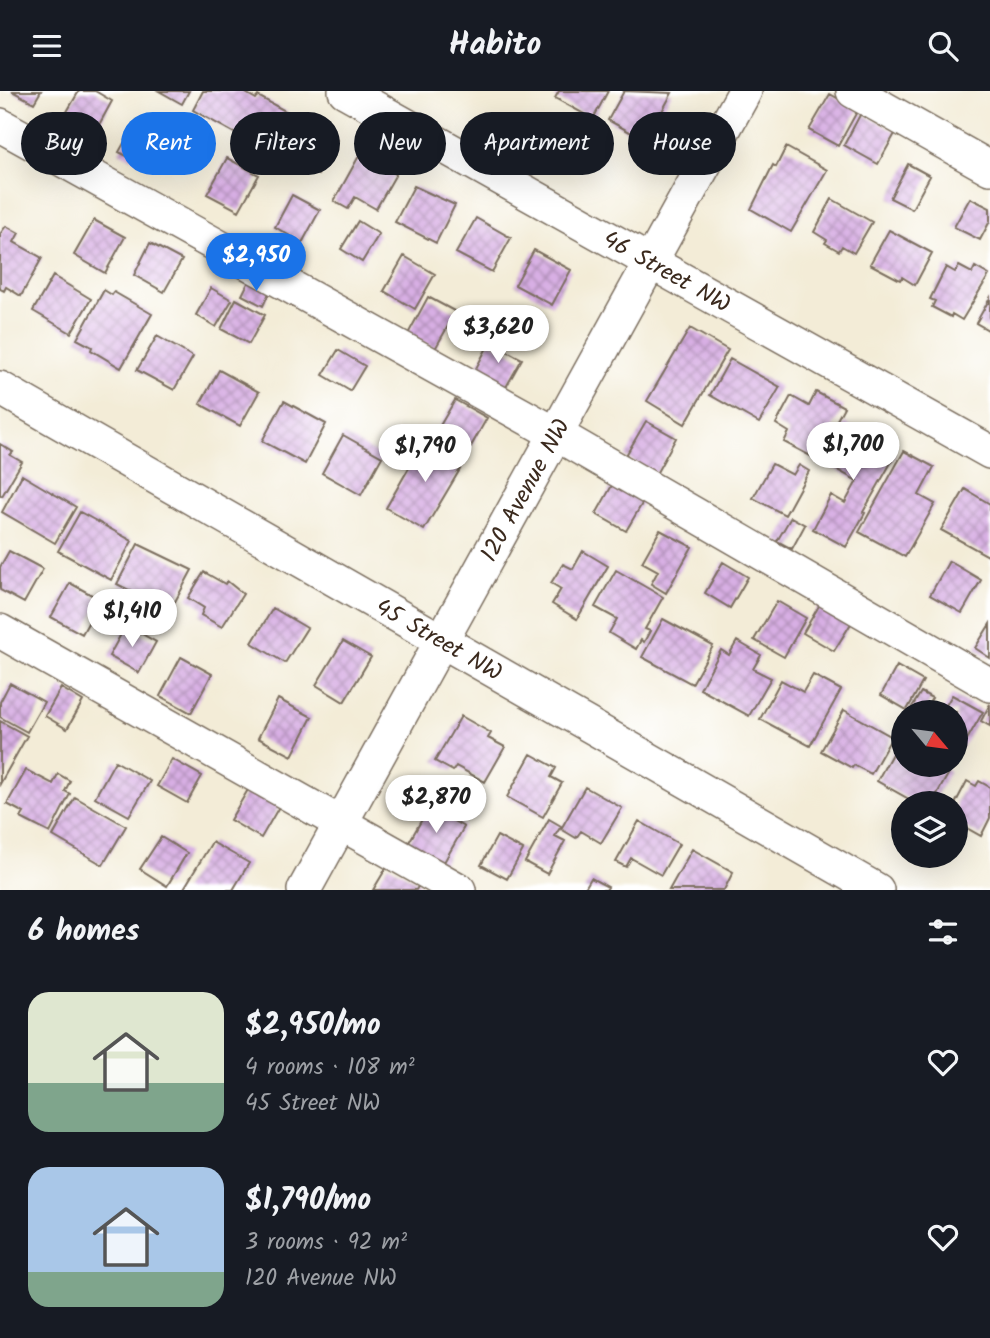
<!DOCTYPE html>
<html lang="en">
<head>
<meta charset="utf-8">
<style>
  :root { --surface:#171b24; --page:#20242c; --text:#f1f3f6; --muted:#9ea1a6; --accent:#1a73e8 }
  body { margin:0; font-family:Kalam,sans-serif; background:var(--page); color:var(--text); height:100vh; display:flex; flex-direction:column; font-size:26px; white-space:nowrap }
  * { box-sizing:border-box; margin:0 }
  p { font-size:23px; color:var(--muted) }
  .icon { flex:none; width:38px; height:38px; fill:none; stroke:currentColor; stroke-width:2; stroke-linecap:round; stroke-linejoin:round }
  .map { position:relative; height:799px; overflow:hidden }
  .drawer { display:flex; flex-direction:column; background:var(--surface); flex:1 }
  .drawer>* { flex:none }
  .banner { position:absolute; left:21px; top:21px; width:948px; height:63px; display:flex; gap:14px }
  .needle { width:46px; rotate:119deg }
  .fabs { position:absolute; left:891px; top:609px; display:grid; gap:14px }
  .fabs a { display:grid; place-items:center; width:77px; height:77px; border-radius:50%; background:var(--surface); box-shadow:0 7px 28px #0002; font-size:35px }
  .price { position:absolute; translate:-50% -60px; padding:0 16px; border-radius:24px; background:#fff; color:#222; font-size:23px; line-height:46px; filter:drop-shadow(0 2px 4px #0008) }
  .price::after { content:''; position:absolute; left:50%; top:42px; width:21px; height:16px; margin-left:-10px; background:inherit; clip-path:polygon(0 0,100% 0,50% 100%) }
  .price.active { background:var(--accent); color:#fff }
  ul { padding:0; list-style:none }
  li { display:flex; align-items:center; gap:21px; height:175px; padding:0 28px }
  li span { display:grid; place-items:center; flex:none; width:196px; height:140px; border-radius:21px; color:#555 }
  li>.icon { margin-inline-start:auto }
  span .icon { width:84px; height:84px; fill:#fffc; stroke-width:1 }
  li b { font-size:30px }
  h2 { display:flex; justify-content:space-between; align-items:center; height:84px; padding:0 28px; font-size:30px }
  .chip { padding:0 24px; border-radius:32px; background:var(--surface); box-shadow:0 7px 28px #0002; font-size:24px; line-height:63px }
  .chip.active { background:var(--accent); color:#fff }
  header { display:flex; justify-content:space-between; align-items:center; height:91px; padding:0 28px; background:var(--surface); font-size:32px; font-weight:700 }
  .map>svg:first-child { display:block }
  .building { fill:url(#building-cross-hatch) }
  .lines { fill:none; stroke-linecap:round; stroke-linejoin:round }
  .minor-casing { stroke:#7b6e5f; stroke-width:36 }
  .minor { stroke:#fff; stroke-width:33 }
  .labels { text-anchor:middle; stroke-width:7; stroke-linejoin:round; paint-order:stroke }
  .street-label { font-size:24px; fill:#3b2a1e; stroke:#fff }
</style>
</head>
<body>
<header><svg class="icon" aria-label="menu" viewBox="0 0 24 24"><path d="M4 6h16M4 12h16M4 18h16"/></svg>Habito<svg class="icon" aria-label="search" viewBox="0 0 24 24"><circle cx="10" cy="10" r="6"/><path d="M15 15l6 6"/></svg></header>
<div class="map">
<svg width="990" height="799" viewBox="0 0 990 799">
  <defs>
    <pattern id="building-cross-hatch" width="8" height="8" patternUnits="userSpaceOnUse" patternTransform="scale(1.75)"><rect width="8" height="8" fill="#d8afe4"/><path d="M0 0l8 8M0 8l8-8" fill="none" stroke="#b08fb8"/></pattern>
  </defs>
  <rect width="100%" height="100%" fill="#fff"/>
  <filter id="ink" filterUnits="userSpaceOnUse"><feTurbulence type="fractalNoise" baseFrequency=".0143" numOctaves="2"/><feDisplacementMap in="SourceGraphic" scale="14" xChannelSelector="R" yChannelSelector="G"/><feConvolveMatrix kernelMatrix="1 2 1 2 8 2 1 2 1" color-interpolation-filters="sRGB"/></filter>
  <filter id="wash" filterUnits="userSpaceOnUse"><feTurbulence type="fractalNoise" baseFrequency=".00686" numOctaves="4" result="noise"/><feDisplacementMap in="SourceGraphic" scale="28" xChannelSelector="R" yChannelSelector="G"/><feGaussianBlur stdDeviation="1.57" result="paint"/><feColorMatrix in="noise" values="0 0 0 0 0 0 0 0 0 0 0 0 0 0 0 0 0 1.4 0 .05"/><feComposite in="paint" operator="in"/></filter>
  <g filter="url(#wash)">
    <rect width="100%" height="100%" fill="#f3ecd7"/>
    <g id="blocks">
      <path class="building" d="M12,0H41L34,12Z
        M79,0H95L112,10L94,43L64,26Z
        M159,0H189L182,13Z
        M203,0H247L246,2L256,8L258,5L287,21L257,75L234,62L243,47L193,19Z
        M559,0H608L593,28L555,7Z
        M624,0L672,2L646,50L608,29Z
        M830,3L858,19L838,55L809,39Z
        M861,22L896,41L878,73L844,54Z
        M300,28L337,49L318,84L280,63Z
        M137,29L162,42L167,33L195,47L189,59L166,48L150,77L119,61Z
        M786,56L827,79L791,141L751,118L773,74L776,76Z
        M360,63L396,83L376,118L355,106L348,118L334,110Z
        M227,67L259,84L239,120L207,103Z
        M908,73L930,85L912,118L890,107Z
        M414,95L455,114L436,152L395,131Z
        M292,104L320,119L302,152L275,136Z
        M970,107L990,117V130L980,149L954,136Z
        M832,108L872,131L854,162L842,155L839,160L825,152L827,149L814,141Z
        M476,127L511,147L492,181L456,162Z
        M94,129L125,146L105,182L74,164Z
        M358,130L379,143L362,171L341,158Z
        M6,135L19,142L14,151L42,167L21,205L6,196L4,200L0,198V143Z
        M889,139L932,162L915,194L902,186L900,189L870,173Z
        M150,152L182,169L164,201L134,184Z
        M534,159L571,179L552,214L515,194Z
        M404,165L435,183L415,218L384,200Z
        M959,175L972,182L975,176L989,184L962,229L952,223L951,226L932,216L935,210L930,208L946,176L955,181Z
        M53,185L91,208L71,242L33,220Z
        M249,190L270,200L263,215L242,204Z
        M211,197L232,209L216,236L196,224Z
        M104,199L112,204L114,201L152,223L121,277L91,259L92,256L77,248Z
        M428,206L456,221L435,258L408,243Z
        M990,207V240L976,232Z
        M236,208L265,224L249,253L221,238Z
        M690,237L728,259L685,333L647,310Z
        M157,245L193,266L174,299L137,279Z
        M490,251L522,268L505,298L474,281Z
        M338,259L365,275L350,300L323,284Z
        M730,268L780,296L759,332L710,304Z
        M219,279L259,301L240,335L200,313Z
        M816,301L844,316L816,368L784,351L789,341L776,333L791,305L809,315Z
        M455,309L487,327L470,357L438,338Z
        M284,310L326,333L305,373L262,350Z
        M646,330L676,347L656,383L625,366Z
        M845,332L874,348L873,351L896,363L863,421L865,422L846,456L813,438L831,404L845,412L857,390L823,371Z
        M343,344L382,366L361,404L322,382Z
        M426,347L465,370L424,439L386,417Z
        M0,353L13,361L10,364L22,371L2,405L0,404Z
        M904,360L934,376L919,404L935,413L905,466L859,441Z
        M772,373L793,384L799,374L809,380L785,424L753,407Z
        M22,384L76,416L55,452L2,421Z
        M615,389L646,406L626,440L596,423Z
        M965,398L990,413V462L988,465L941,439Z
        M80,421L132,450L111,489L58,460Z
        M791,426L805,434L792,458L777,450Z
        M660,439L692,456L666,502L651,493L658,480L642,471Z
        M138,453L192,479L170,520L117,493Z
        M9,460L43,478L24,512L0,499V476Z
        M583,460L608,475L577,528L552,513L561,498L551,492L563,473L573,478Z
        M949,470L981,489L962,522L930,504Z
        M723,471L748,486L730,517L705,502Z
        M616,479L663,506L645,538L650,540L644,551L641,549L636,558L609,542L617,528L595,516Z
        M204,481L225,493L227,490L243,503L222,536L201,524L204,517L188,507Z
        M70,492L101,509L82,543L51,526Z
        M823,508L855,526L834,560L803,542Z
        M777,510L806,527L784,566L754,549Z
        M273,517L307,537L285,572L252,552Z
        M663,528L713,555L692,593L642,566Z
        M990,533V567L975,557Z
        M126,534L156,551L139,582L109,565Z
        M343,550L371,566L344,611L316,594Z
        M737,550L761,564L753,578L771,587L749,625L700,598L721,559L729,564Z
        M181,566L212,583L191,622L160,605Z
        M897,575L923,590L907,619L881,604Z
        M813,584L841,599L810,655L760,628L781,589L803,601Z
        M10,592L44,611L27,641L0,626V611Z
        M61,597L83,610L67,638L45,625Z
        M921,601L932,607L924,621H909Z
        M952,604L983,621L962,657L956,653V621H942Z
        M278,608L312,626L292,665L258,647Z
        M990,613V635L981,630Z
        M844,619L892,646L871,683L854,674L852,677L821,660Z
        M461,625L491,642L488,647L505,656L485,691L456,675L453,680L435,670Z
        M0,630L27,645L0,693Z
        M898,652L903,654V674H938L950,680L932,712H916L877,690Z
        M531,663L556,677L551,686L562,692L543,726L507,706Z
        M172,668L202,685L187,712L157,695Z
        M115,670L150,690L129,725L95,706Z
        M26,679L53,693L58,683L70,690L65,700L70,703L50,742L21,727L24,722L7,713Z
        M967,690L976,695L979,690L990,696V727L981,745L956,731V711Z
        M585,696L622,717L601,752L581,740L576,747L561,738Z
        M249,697L280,714L261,747L230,729Z
        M75,706L126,735L103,774L53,745Z
        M429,716L464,736L443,773L408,753Z
        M549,728L561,735L555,745L565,750L547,783L525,771Z
        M639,730L679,753L661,784L631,767L626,776L616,771Z
        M497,745L523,759L507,788L481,774Z
        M161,746L187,762L167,795L140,778Z
        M212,751L249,772L233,799H183Z
        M692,758L733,781L724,799H669Z
        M388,774L420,792L416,799H373Z
        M591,787L608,796L606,799H584Z"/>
    </g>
  </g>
  <g filter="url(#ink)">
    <use href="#blocks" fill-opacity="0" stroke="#7b6e5f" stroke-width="2"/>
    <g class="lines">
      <g class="minor-casing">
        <g id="minor">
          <path id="s1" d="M345,0L990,361"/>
          <path d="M853,0L990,77"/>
          <path d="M0,34L556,343L990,594"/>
          <path id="s2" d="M0,297L877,799"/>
          <path d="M0,540L459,799"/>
          <path id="s3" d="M304,799L745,0"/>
        </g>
      </g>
      <use href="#minor" class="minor"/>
    </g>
  </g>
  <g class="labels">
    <g class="street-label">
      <text dy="8" stroke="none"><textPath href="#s1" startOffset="369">46 Street NW</textPath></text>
      <text dy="8" stroke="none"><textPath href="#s3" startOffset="457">120 Avenue NW</textPath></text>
      <text dy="8" stroke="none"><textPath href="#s2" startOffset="506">45 Street NW</textPath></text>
    </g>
  </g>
</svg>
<div class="fabs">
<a><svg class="needle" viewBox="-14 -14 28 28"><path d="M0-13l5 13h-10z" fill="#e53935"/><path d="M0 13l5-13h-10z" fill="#9ea1a6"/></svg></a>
<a><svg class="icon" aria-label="layers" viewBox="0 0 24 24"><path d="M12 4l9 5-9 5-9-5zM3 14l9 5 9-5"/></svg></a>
</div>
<b class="price active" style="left:256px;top:202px">$2,950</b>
<b class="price" style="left:498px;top:274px">$3,620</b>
<b class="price" style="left:853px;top:391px">$1,700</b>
<b class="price" style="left:425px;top:393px">$1,790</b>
<b class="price" style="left:132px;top:558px">$1,410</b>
<b class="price" style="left:436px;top:744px">$2,870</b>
<div class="banner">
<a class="chip">Buy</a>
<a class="chip active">Rent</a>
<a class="chip">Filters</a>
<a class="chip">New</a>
<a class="chip">Apartment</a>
<a class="chip">House</a>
</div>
</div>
<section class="drawer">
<h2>6 homes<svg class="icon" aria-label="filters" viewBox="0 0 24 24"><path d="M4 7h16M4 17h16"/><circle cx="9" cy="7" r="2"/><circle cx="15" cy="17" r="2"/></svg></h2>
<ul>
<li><span style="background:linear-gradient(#dfe7d0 65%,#7fa58c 0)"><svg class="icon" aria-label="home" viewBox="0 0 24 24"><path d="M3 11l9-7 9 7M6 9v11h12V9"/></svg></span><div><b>$2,950/mo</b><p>4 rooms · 108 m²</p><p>45 Street NW</p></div><svg class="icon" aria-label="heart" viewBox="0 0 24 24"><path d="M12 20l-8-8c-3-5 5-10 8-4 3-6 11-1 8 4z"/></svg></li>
<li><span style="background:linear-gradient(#a9c7e8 75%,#7fa58c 0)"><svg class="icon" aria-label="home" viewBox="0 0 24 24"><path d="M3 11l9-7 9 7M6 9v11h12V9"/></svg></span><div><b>$1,790/mo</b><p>3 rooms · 92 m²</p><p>120 Avenue NW</p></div><svg class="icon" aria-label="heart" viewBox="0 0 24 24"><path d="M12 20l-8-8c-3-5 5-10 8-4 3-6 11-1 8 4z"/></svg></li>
</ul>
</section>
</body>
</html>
